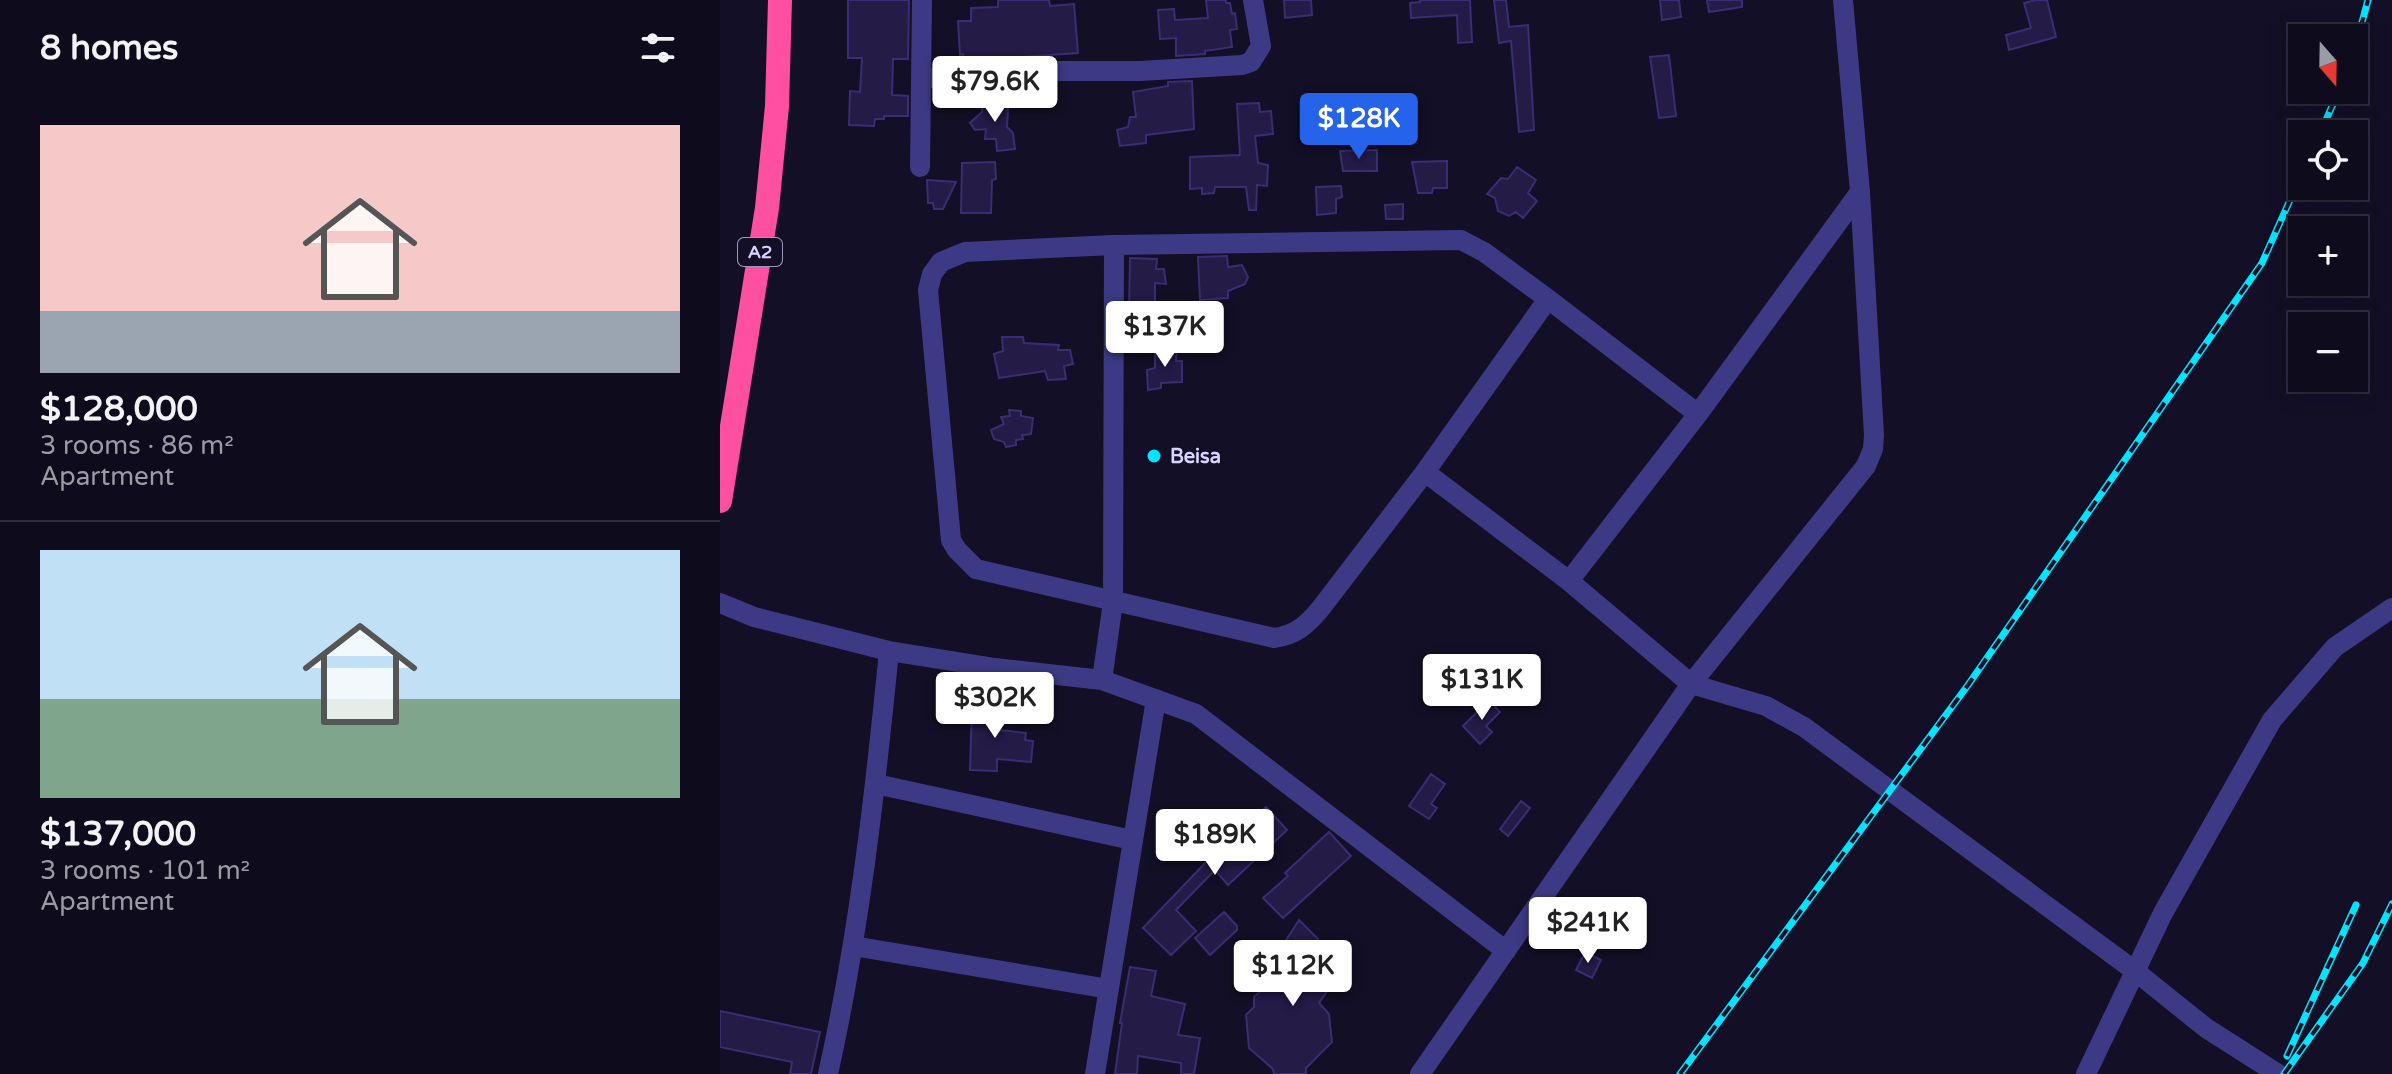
<!DOCTYPE html>
<html lang="en">
<head>
<meta charset="utf-8">
<style>
  :root { --surface:#0e0b1c; --page:#171425; --text:#f1f3f6; --muted:#9b9ba3; --line:#2e2b3b; --accent:#2563eb }
  body { margin:0; font-family:"Varela Round",sans-serif; background:var(--page); color:var(--text); height:100vh; display:flex; flex-direction:column; font-size:30px; white-space:nowrap }
  * { box-sizing:border-box; margin:0 }
  p { font-size:26px; color:var(--muted) }
  .icon { flex:none; width:44px; height:44px; fill:none; stroke:currentColor; stroke-width:2; stroke-linecap:round; stroke-linejoin:round }
  .map { position:relative; flex:1; overflow:hidden }
  .details { display:flex; flex-direction:column; background:var(--surface); width:720px }
  .details>* { flex:none }
  .needle { width:52px; rotate:160deg }
  .tools { position:absolute; left:1568px; top:24px; display:grid; gap:16px }
  .tools a { display:grid; place-items:center; width:80px; height:80px; border-radius:0px; background:var(--surface); box-shadow:0 4px 20px #0003,0 0 0 2px var(--line); font-size:40px }
  .price { position:absolute; translate:-50% -68px; padding:0 18px; border-radius:8px; background:#fff; color:#222; font-size:26px; line-height:52px; filter:drop-shadow(0 2px 4px #0008) }
  .price::after { content:''; position:absolute; left:50%; top:48px; width:24px; height:18px; margin-left:-12px; background:inherit; clip-path:polygon(0 0,100% 0,50% 100%) }
  .price.current { background:var(--accent); color:#fff }
  ul { padding:0; list-style:none }
  li { display:grid; align-content:center; gap:16px; height:424px; padding:0 40px }
  li+li { border-top:2px solid var(--line) }
  li span { display:grid; place-items:center; height:248px; border-radius:0px; color:#555 }
  li>.icon { margin-inline-start:auto }
  span .icon { width:144px; height:144px; fill:#fffc; stroke-width:1 }
  li b { font-size:34px }
  h2 { display:flex; justify-content:space-between; align-items:center; height:96px; padding:0 40px; font-size:34px }
  main { display:flex; flex:1; min-height:0 }
  .map>svg:first-child { display:block }
  .building { fill:#241b47; stroke:#3b2d73; stroke-width:2 }
  .lines { fill:none; stroke-linecap:round; stroke-linejoin:round }
  .minor { stroke:#3d3a85; stroke-width:20 }
  .highway { stroke:#ff4fa3; stroke-width:24 }
  .rail-casing { stroke:#00e5ff; stroke-width:7 }
  .rail { stroke:#130f26; stroke-width:4; stroke-dasharray:12; stroke-linecap:butt }
  .poi-dot { fill:#00e5ff; stroke:#130f26; stroke-width:3 }
  .labels { text-anchor:middle; stroke-width:6; stroke-linejoin:round; paint-order:stroke }
  .shield { fill:#130f26; stroke:#9e99be; stroke-width:2 }
  .shield-label { font-size:18px; font-weight:bold; fill:#d9d4ff }
  .poi-label { font-size:20px; font-weight:bold; fill:#d9d4ff; stroke:#130f26; text-anchor:start }
</style>
</head>
<body>
<main>
<section class="details">
<h2>8 homes<svg class="icon" aria-label="filters" viewBox="0 0 24 24"><path d="M4 7h16M4 17h16"/><circle cx="9" cy="7" r="2"/><circle cx="15" cy="17" r="2"/></svg></h2>
<ul>
<li><span style="background:linear-gradient(#f6c9c9 75%,#9aa5b1 0)"><svg class="icon" aria-label="home" viewBox="0 0 24 24"><path d="M3 11l9-7 9 7M6 9v11h12V9"/></svg></span><div><b>$128,000</b><p>3 rooms · 86 m²</p><p>Apartment</p></div></li>
<li><span style="background:linear-gradient(#bfe0f5 60%,#7fa58c 0)"><svg class="icon" aria-label="home" viewBox="0 0 24 24"><path d="M3 11l9-7 9 7M6 9v11h12V9"/></svg></span><div><b>$137,000</b><p>3 rooms · 101 m²</p><p>Apartment</p></div></li>
</ul>
</section>
<div class="map">
<svg width="1672" height="1074" viewBox="0 0 1672 1074">
  <rect width="100%" height="100%" fill="#130f26"/>
  <path class="building" d="M128,0H189L188,59H173L172,95L188,96V116H164V119H155L154,126L129,125L130,91L140,92L142,58H128Z
    M278,0H329L330,6L354,4L358,53L243,61V54L240,55L238,21H251V8L278,7Z
    M486,0H506V3H510L512,14L515,13L517,29L510,30L512,47L485,51V54L456,56V38L440,39L438,10L454,9L455,20L488,18Z
    M564,0H591L592,15L565,18Z
    M700,0H750L752,42L738,43L737,15L691,18L690,3L700,2Z
    M774,0H786L789,27L808,25L814,130L799,132L791,41L779,43Z
    M940,0H959L961,17L942,20Z
    M987,0H1022V7L989,12Z
    M1316,0H1327L1336,37L1289,50L1286,35L1311,28L1304,3Z
    M949,55L956,116L939,118L930,57Z
    M472,81L474,129L426,135V143L400,146L397,130L408,127L410,117H416L413,92L448,86V82Z
    M276,96L288,109L287,127L293,133L295,149L277,151L276,139H265L266,129L255,130L250,123L262,112V100Z
    M539,103L540,112L551,111L553,134L535,136L538,163L548,165L547,186L537,185L536,210H529L526,187H495L494,193L482,194V188L470,189V157L520,155L517,104Z
    M657,150V171H623L620,151Z
    M727,161V188H713L712,193H698L692,162Z
    M275,162L276,179L272,180L271,213H241L242,163Z
    M797,167L816,180L808,193L817,201L803,218L796,212L789,216L778,211L775,198L767,194L781,178L788,179Z
    M207,180L236,182L223,209H214L213,203H208Z
    M621,186L622,197L616,199V213L597,215L596,187Z
    M683,204V219H666L665,205Z
    M507,256L508,267L522,265L528,277L525,284L508,291V298L480,300L478,257Z
    M410,258L437,259L436,269H444L446,284L435,283V308L409,311Z
    M282,337H303L304,343L339,345L338,350H350L353,364L344,366L346,379L328,380L325,371L279,378L274,354L283,351Z
    M435,347L457,349L456,361H462V382L441,383V388L428,390L427,370L435,368Z
    M289,410L301,411V416L313,418L311,434L302,435L303,439L296,440V445L286,447L284,442L274,439L271,430L284,424L281,417L290,416Z
    M769,700L780,712L766,726L772,732L760,744L743,726Z
    M252,703L280,704L279,730L306,733L305,740L313,741L311,762L277,759V771L250,770Z
    M711,774L725,784L711,804L717,808L709,819L689,806Z
    M801,801L810,808L788,836L780,829Z
    M546,807L567,830L508,885L495,870L456,910L476,931L451,955L423,928L487,861Z
    M609,832L631,856L563,918L543,898L568,876L565,873Z
    M504,912L517,926V930L490,955L475,938Z
    M579,920L598,939L589,948L622,970L599,1003L609,1014L612,1042L586,1068V1074H554L553,1069L529,1048L526,1015L534,1007V997L568,966L555,957Z
    M865,952L881,960L872,978L856,970Z
    M410,967L436,971L431,996L465,1004L458,1035L480,1038L474,1074H461V1063L418,1056L417,1074H395L402,1023H400Z
    M0,1011L100,1032L91,1074H70L72,1062L0,1047Z"/>
  <g class="lines">
    <path class="minor" d="M203,79L277,71H420L522,65L531,62L541,46L533,0
      M200,167L202,0
      M828,299L705,472L601,608C587,625 576,635 554,638L256,569L237,550L231,540L208,290L212,274L221,262L245,252L394,245L741,240L764,252L828,299L978,414
      M705,472L849,581L971,684L1046,706L1084,727L1415,971L1486,1028L1558,1074
      M849,581L978,414L1140,192
      M0,603L34,617L169,651L275,668L382,680L476,714L786,951
      M382,680L393,602L394,245
      M156,784L412,840
      M133,946L389,989
      M108,1074C139,935 155,793 169,651
      M375,1074L436,699
      M700,1074L971,684L1146,466L1153,449L1154,435L1140,192L1123,0
      M1366,1074L1443,913L1552,720L1615,647L1672,608"/>
    <path class="highway" d="M0,501L47,208L57,106L60,0"/>
    <g class="rail-casing">
      <path id="rail" d="M1634,52L1648,0
        M1600,134L1619,90
        M1567,1056L1636,905
        M960,1074L1248,685L1542,263L1582,173
        M1564,1074L1643,963L1672,904"/>
    </g>
    <use href="#rail" class="rail"/>
  </g>
  <circle class="poi-dot" cx="434" cy="456" r="8"/>
  <g class="labels">
    <rect class="shield" x="18" y="238" width="44" height="28" rx="6"/>
    <g class="shield-label">
      <text x="40" y="258">A2</text>
    </g>
    <g class="poi-label">
      <text x="450" y="463">Beisa</text>
    </g>
  </g>
</svg>
<div class="tools">
<a><svg class="needle" viewBox="-14 -14 28 28"><path d="M0-13l5 13h-10z" fill="#e53935"/><path d="M0 13l5-13h-10z" fill="#9b9ba3"/></svg></a>
<a><svg class="icon" aria-label="locate" viewBox="0 0 24 24"><circle cx="12" cy="12" r="6"/><path d="M12 2v4M12 18v4M2 12h4M18 12h4"/></svg></a>
<a>+</a>
<a>−</a>
</div>
<b class="price" style="left:275px;top:124px">$79.6K</b>
<b class="price current" style="left:639px;top:161px">$128K</b>
<b class="price" style="left:445px;top:369px">$137K</b>
<b class="price" style="left:762px;top:722px">$131K</b>
<b class="price" style="left:275px;top:740px">$302K</b>
<b class="price" style="left:495px;top:877px">$189K</b>
<b class="price" style="left:868px;top:965px">$241K</b>
<b class="price" style="left:573px;top:1008px">$112K</b>
</div>
</main>
</body>
</html>
